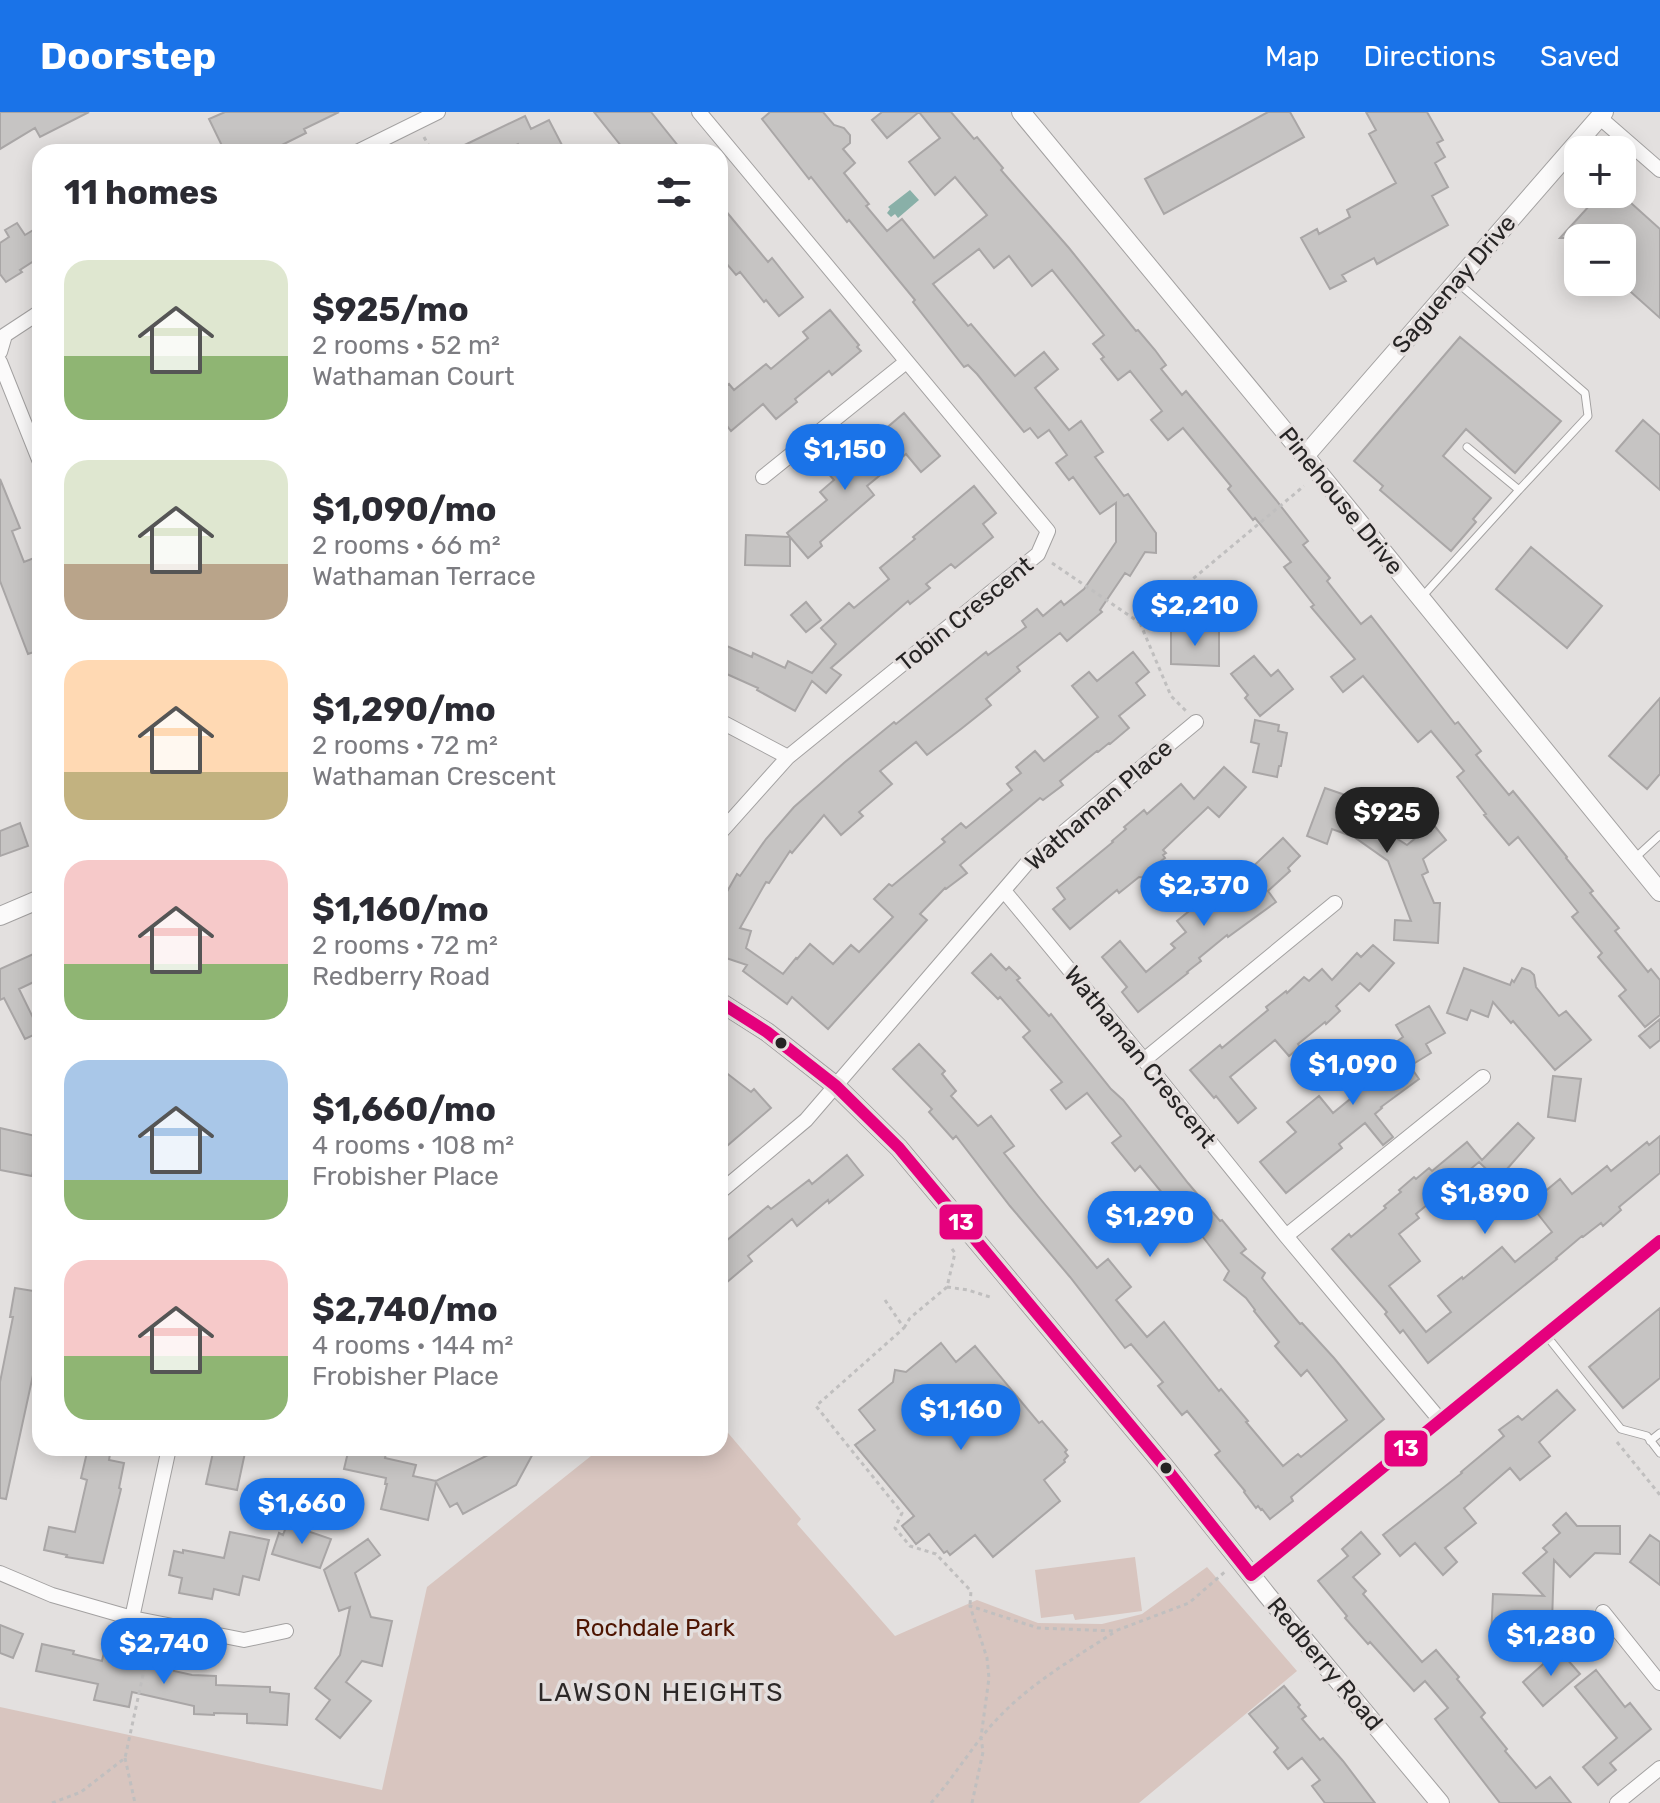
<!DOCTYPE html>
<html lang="en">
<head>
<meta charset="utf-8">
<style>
  :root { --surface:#fff; --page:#f2f2f3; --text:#2b2b33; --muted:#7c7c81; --accent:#1a73e8 }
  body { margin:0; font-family:Rubik,sans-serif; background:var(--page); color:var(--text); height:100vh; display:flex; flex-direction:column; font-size:30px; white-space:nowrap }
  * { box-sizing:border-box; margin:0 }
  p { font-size:26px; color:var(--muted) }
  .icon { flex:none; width:44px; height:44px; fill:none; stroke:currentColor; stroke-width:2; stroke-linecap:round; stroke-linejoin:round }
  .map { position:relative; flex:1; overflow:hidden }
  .panel { position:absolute; left:32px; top:32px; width:696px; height:1312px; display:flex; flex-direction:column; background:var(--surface); border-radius:24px; box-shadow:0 4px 20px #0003 }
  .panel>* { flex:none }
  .controls { position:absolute; left:1564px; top:24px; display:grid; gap:16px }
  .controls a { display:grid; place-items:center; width:72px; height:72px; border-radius:16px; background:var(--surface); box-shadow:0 4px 20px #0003; font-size:40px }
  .price { position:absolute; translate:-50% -68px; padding:0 18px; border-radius:28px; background:var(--accent); color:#fff; font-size:26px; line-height:52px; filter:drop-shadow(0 2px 4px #0008) }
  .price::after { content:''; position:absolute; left:50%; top:48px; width:24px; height:18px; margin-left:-12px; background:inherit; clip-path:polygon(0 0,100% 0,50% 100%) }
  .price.selected { background:#222; color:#fff }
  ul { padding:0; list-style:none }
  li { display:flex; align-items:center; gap:24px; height:200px; padding:0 32px }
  li span { display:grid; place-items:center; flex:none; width:224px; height:160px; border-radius:24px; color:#555 }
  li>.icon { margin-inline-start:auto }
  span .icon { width:96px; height:96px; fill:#fffc; stroke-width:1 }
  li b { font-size:34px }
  h2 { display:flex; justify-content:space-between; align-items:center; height:96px; padding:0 32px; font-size:34px }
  header { display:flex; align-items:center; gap:48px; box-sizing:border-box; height:112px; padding:0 40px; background:var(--accent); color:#fff }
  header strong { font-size:38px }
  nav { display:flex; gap:44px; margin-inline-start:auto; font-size:28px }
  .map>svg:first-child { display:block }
  .green { fill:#d8c5bf }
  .water { fill:#89b0a8 }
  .building { fill:#c6c4c3; stroke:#a9a6a6; stroke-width:2 }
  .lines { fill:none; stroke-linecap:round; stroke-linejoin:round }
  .service-casing { stroke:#a3a1a1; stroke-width:9 }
  .minor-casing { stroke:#a3a1a1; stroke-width:16 }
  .tertiary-casing { stroke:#a3a1a1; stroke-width:20 }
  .path { stroke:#c0bfbf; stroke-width:3; stroke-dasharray:4 4; stroke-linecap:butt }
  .service { stroke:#fbfafa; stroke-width:7 }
  .minor { stroke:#fbfafa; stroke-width:14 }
  .tertiary { stroke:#fbfafa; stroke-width:18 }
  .bus-1-casing { stroke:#e4dfde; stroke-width:18 }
  .bus-1 { stroke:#e5007d; stroke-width:12 }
  .bus-dot { fill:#262424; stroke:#e4dfde; stroke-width:3 }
  .labels { text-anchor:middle; stroke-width:7; stroke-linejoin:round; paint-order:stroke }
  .street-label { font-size:24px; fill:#262424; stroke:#e4dfde }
  .park-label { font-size:24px; fill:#4e1400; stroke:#e4dfde }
  .neighbourhood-label { font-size:26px; letter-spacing:2px; fill:#2d2928; stroke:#e4dfde }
  .line-badge { stroke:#e4dfde; stroke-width:3 }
  .badge-label { font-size:22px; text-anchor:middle; font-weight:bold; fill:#fff }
</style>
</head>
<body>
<header>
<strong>Doorstep</strong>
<nav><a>Map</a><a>Directions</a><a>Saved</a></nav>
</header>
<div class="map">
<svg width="1660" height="1691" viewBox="0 0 1660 1691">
  <rect width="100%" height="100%" fill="#e3e0df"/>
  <path class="green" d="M720,1315H723L801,1407L797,1412L895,1524L977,1488L1038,1511L1102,1512L1142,1502L1207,1455L1297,1559L1139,1691H0V1595L382,1678L427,1475L601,1336H720Z
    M1135,1445L1142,1499L1075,1508L1073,1502L1041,1506L1035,1458Z"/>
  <path class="water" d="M910,78L919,88L898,106L895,102L891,105L887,101L890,97L888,95Z"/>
  <path class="building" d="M0,0H89L40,25L35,16L0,37Z
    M225,0H339L304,17L306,21L268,40H225L209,7Z
    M594,0H651L683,40H626Z
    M770,0H823L834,13L844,16L850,23V31L843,37L855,51L844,61L869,92L866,94L887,119L902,107L934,146L987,103L955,65L935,83L909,50L940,26L919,0L887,26L872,8L882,0H951L974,27L977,25L1003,56L1001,58L1069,136L1136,219L1138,218L1155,238L1166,253L1161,257L1182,283L1186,279L1276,388L1308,429L1303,433L1330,466L1327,469L1361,512L1371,504L1455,612L1458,610L1481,639L1476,643L1509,683L1513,679L1567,745L1566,746L1593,779L1590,781L1619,816L1615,819L1648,860L1651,857L1660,868V903L1645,915L1619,884L1626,878L1598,845L1602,841L1572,805L1578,800L1518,725L1509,733L1484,703L1486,702L1457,665L1464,659L1431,619L1418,630L1363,564L1343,580L1331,565L1355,547L1311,495L1314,493L1284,455L1291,450L1255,406L1253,408L1228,377L1231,374L1183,316L1168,328L1151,308L1162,299L1130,259L1118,268L1101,247L1104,245L1093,232L1104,223L1052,158L1032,174L1009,144L994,156L979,137L933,172L968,214L971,212L1015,264L1044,240L1058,257L1035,276L1069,318L1081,309L1103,340L1095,345L1124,384L1128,382L1156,421V441L1145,440L1130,464L1125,461L1100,498L1102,500L1067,529L1060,521L1017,555L1020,559L986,587L991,593L961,617L927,643L916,630L880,659L892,672L859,700L863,704L841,723L824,703L792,741L790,739L769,771L766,770L740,816L751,819L746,836L783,862L796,846L797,847L810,832L833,852L851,833L859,840L893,805L874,787L889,772L892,774L945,730L942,727L961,711L966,716L1012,678L1007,672L1021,661L1016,655L1035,639L1044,649L1098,605L1072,574L1089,560L1097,569L1133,540L1149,560L1136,571L1145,583L1119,604L1129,616L1110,632L1109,631L1098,640L1097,639L1060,669L1063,673L1043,688L1040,686L960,753L967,761L946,777L945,776L920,802L927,808L828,917L792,885L787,892L743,859L747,853L720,844V792L737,762L740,764L766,727L794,695L845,650L894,610L896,612L986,540L988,543L1026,515L1022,509L1037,497L1043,504L1061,489L1064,493L1084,477L1116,430V391L1100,402L1073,365L1069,368L1056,351L1067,343L1049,318L1038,326L1030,316L1024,320L977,262L968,253L964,255L913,190L915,188L849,108L847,110L811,65L809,67L762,7Z
    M1268,0H1290L1304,25L1164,102L1145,67Z
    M1366,0H1427L1443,28L1437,31L1445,45L1435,51L1448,75L1432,84L1448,113L1377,152L1374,146L1342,163L1346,169L1330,177L1301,126L1317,117L1319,122L1350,105L1347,98L1396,71L1369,22L1376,18Z
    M525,4L531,17L549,8L563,35L552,40H522L518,32L501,40H450Z
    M1600,82H1621L1660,117V206L1622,172V126H1560Z
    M720,92L768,150L772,146L803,185L779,204L766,188L764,190L740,160L736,163L720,144Z
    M17,111L25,123L40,114V145L20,158L22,160L6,170L0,162V131L9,125L5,118Z
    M830,198L859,233L857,235L861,239L832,263L829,259L795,287L797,290L776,307L763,292L731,319L727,314L720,320V279L729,272L734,278L766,252L771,257L808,226L803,220Z
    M1460,225L1561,309L1515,361L1466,317L1443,344L1491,386L1473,407L1476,410L1451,439L1380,378L1383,374L1354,349Z
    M904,301L940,344L921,360L906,342L867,374L874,383L820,430L822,434L808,446L790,425V454L745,453L746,423L790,425L787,421L827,388L820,380L834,368L827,360L866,327L869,331Z
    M1643,308L1660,323V378L1616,339Z
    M0,367L20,416L12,419L24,450L34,446L40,462V538L28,542L0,469Z
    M974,374L996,401L983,412L993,425L955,456L951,452L926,472L930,476L910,492L908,489L831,556L841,563L826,581L812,569L795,599L757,578L758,576L720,559V531L752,545L753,541L785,556L788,549L812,561L836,532L821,516L849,491L854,496L889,467L880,456L915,427L913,425Z
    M1531,435L1602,494L1567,536L1496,477Z
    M806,490L821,508L806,520L791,503Z
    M1171,517L1219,519V554L1171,552Z
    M1254,544L1271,564L1278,558L1293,577L1260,604L1245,586L1248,583L1231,562Z
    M1660,586V662L1647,677L1609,644Z
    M1255,608L1279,613L1278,619L1287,621L1281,654H1279L1277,665L1253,660L1259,632L1251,630Z
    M1224,655L1246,675L1219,705L1208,695L1163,738L1166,741L1163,743L1165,746L1158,751V760L1151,766L1139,765L1119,781L1117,778L1070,817L1053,797L1065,787L1057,776L1113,730L1112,729L1126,717L1124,715L1144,698L1147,702L1181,672L1194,687Z
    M1325,676L1371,692L1381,677L1397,688L1379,715L1407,733L1433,712L1446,728L1423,747L1428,760L1422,763L1434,791H1440L1438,831L1394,828L1395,808L1411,809L1388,749L1354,725L1332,717L1327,732L1307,724Z
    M20,711L28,734L0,744V719Z
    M1283,726L1300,744L1288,756L1290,759L1268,779L1276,790L1228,825L1227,823L1199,846L1201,849L1187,860L1188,861L1138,900L1122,880L1127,875L1102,845L1120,829L1146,860L1175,836L1171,832L1186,820L1177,809L1193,796L1201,806L1223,788L1215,777L1236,762L1240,767Z
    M1373,833L1394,851L1369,879L1360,871L1336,894L1340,899L1326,912L1325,910L1298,932L1300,935L1289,944L1275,928L1230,965L1256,996L1238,1011L1216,984L1214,986L1190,958L1220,933L1222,936L1268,898L1266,895L1286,879L1287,881L1304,865L1309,869L1322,857L1332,868L1357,841L1361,845Z
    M40,839V867L19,877L40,920L25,927L4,886L0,888V857Z
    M991,842L1006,858L1009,855L1020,866L1017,868L1049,904L1051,902L1111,977L1123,988L1188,1071L1220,1109L1222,1108L1246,1137L1241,1141L1265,1161L1262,1166L1270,1176L1300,1212L1302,1211L1334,1246L1384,1307L1291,1385L1293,1389L1270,1407L1262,1397L1261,1398L1258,1394L1256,1396L1244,1380L1245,1379L1215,1343L1220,1339L1187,1299L1182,1303L1158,1274L1163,1270L1131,1232L1125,1236L1070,1165L1010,1094L956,1024L953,1027L929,1000L932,997L893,957L919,932L945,959L942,962L956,979L951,984L978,1014L991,1004L1014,1034L1004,1041L1038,1084L1097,1156L1108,1147L1131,1175L1116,1188L1147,1225L1164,1210L1219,1279L1221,1277L1248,1309L1246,1310L1283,1354L1298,1342L1301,1345L1347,1308L1307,1258L1301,1264L1275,1234L1279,1230L1254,1199L1255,1198L1246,1186L1224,1168L1229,1159L1199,1120L1196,1122L1140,1054L1135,1059L1112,1031L1121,1024L1087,981L1066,997L1051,978L1062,970L1023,925L1030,919L1000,885L998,887L972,861Z
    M1464,856L1510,873L1512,868L1514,870L1522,856L1530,859L1534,863L1536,875L1559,904L1566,899L1591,928L1555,958L1513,909L1511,911L1493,890L1488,905L1471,898L1467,908L1447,901Z
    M1429,894L1445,921L1426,932L1431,941L1410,954L1419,967L1381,995L1382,996L1375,1002L1393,1025L1383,1033L1365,1011L1339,1032L1342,1036L1286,1081L1260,1050L1296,1020L1287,1010L1319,984L1333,1001L1383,960L1374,946L1403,925L1396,913Z
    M1660,907V928L1650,936L1639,924Z
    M720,956L751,980L754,977L771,996L720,1040Z
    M1553,964L1581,967L1575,1009L1548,1005Z
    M1518,1011L1534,1026L1507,1057L1517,1066L1507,1077L1479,1050L1416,1102L1419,1106L1399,1122L1420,1149L1389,1174L1426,1220L1451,1200L1438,1184L1462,1165L1463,1167L1502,1135L1515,1150L1552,1120L1530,1092L1560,1067L1572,1082L1607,1054L1611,1059L1647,1030L1649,1033L1660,1024V1061L1619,1095L1621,1098L1603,1114L1601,1111L1583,1125L1582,1124L1556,1146L1557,1147L1428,1251L1403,1218L1400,1221L1385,1202L1387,1200L1332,1137L1349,1122L1351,1125L1386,1096L1384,1094L1401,1080L1399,1078L1414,1065L1416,1067L1429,1056L1432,1059L1467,1030L1482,1048Z
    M0,1016L40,1025L32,1064L0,1058Z
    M847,1043L863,1063L829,1091L828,1088L797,1114L792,1107L748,1144L752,1149L720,1176V1134L768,1094L771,1097L809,1068L812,1072Z
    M15,1176L40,1180V1254L38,1263H33L6,1387L0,1386V1270L13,1205H10Z
    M1660,1196V1266L1623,1296L1589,1255Z
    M941,1231L956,1250L975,1234L1039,1311L1042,1309L1067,1338L1065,1340L1068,1344L1064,1348L1065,1350L1044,1368L1060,1389L993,1445L975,1423L950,1443L947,1439L944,1441L929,1422L916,1432L902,1414L914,1404L855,1333L875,1318L859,1298L893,1270L895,1258L906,1260Z
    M1557,1278L1575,1298L1539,1330L1550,1344L1520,1368L1510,1356L1464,1396L1476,1411L1445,1436L1457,1450L1443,1463L1415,1431L1400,1444L1383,1423L1462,1361L1461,1360L1504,1324L1499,1318L1518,1304L1522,1308Z
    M88,1336H111L109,1348L124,1351L119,1376L121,1377L103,1451L66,1445L67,1443L44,1438L49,1415L75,1420L87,1368L81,1366Z
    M214,1336H246L237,1378L206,1372Z
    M349,1336H387L385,1346L416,1353L413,1364L436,1369L502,1336H536L516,1373L463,1402L457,1391L450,1395L436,1370L428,1408L381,1397L387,1372H385L386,1366L344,1357Z
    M1566,1401L1577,1414H1620V1442L1595,1441L1570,1465L1554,1448L1552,1511L1533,1510L1532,1528L1491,1527L1493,1482L1544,1484L1523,1461L1547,1440L1543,1436L1560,1421L1553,1413Z
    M287,1412L331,1427L320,1456L272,1442L279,1421L283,1423Z
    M230,1420L269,1428L259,1468L243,1464L239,1483L214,1477L212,1487L179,1481L182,1466L169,1463L174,1439L183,1441V1438L224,1446Z
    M1361,1420L1380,1442L1353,1465L1366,1479L1363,1482L1422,1550L1436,1538L1459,1565L1457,1567L1485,1601L1481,1605L1507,1637L1505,1639L1536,1676L1550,1665L1571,1691H1500L1435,1607L1448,1596L1425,1569L1414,1579L1370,1530L1368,1532L1345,1506L1347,1504L1318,1469L1348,1444L1342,1437Z
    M1650,1423L1660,1430V1473L1630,1450Z
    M368,1427L380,1443L355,1461L371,1505L392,1509L382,1554L362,1549L346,1570L371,1589L340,1626L316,1607L330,1588L315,1576L340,1543L350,1495L339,1499L324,1458Z
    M0,1513L23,1522L13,1546L0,1541Z
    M42,1532L74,1539L73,1542L102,1549L104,1540L174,1555V1559L192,1563L216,1564V1573L270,1575V1580L289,1582L287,1613L247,1611V1602L214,1601V1603L194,1602V1594L132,1580L129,1595L94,1588L98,1572L36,1559Z
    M1559,1538L1580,1562L1543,1594L1523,1570Z
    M1596,1558L1625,1595L1630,1591L1651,1617L1610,1651L1616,1658L1598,1673L1583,1655L1617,1626L1575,1575Z
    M1284,1574L1300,1593L1298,1595L1306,1604L1302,1607L1320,1628L1323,1626L1343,1649L1375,1691H1325L1312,1674L1320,1668L1302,1646L1288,1657L1274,1640L1278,1636L1249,1602Z"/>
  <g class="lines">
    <g class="service-casing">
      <path id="service" d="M1458,171L1585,281L1588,304L1519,378L1467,335
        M1421,486L1519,378
        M1635,746L1660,723
        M1546,1223L1621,1317L1647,1324L1660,1341
        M1650,1329L1660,1321"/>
    </g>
    <g class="minor-casing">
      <path id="minor" d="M699,0L1048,419L1038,442L788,645L720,721
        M1599,5L1660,58
        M357,40L438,0
        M0,240L5,223L40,200
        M0,250L40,350
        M763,365L906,250
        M720,609L788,645
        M1005,780L1144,948L1286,1124L1440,1308
        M1144,948L1335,791
        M720,1080L806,1008L1028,750L1196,610
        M1286,1124L1483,965
        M0,1461L52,1483L132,1506L169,1336
        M1251,1463L1660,1129
        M1603,1500L1660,1571
        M132,1506L244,1528L286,1519
        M1617,1691L1660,1656"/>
    </g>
    <g class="tertiary-casing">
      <path id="tertiary" d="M1021,0L1305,344L1660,780
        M1305,344L1604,0
        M0,804L40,787
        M720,890L767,920L836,974L899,1036L1165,1355L1267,1483L1440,1691"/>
    </g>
    <path class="path" d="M424,25L432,40
      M1052,451L1140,511L1304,374
      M1140,511L1171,584L1186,599
      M947,1175L968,1178L993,1186
      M885,1188L904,1216L816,1294L902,1401L895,1416L910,1434L936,1442L971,1479L970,1493
      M904,1216L910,1206L947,1175L955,1141L950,1134
      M1617,1330L1660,1383
      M125,1646L135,1691
      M52,1691L81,1680L125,1646L151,1526
      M931,1691C957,1662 976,1627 1004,1600C1035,1569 1076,1545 1113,1521
      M972,1691L983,1640L981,1625L989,1566L987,1546L970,1494L1038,1516L1115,1519L1189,1491L1227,1458"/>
    <use href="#service" class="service"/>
    <use href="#minor" class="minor"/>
    <use href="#tertiary" class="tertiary"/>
    <g class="bus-1-casing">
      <path id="bus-1" d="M720,890L767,920L836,974L899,1036L1165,1355L1251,1463L1660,1129"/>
    </g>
    <use href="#bus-1" class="bus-1"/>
  </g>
  <g class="bus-dot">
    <circle cx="781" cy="931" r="7"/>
    <circle cx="1166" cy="1356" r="7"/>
  </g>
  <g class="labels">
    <g class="street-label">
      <text transform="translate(1454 172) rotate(-49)" y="8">Saguenay Drive</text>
      <text transform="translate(1341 389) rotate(51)" y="8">Pinehouse Drive</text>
      <text transform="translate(965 502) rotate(-39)" y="8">Tobin Crescent</text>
      <text transform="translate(1099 693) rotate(-41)" y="8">Wathaman Place</text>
      <text transform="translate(1140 945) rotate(51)" y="8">Wathaman Crescent</text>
      <text transform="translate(1325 1552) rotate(50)" y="8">Redberry Road</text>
    </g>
    <g class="park-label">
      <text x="655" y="1524">Rochdale Park</text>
    </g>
    <g class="neighbourhood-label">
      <text x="661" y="1589">LAWSON HEIGHTS</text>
    </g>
  </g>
  <g class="line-badge">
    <rect x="938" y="1091" width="46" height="38" rx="8" fill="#e5007d"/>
    <rect x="1383" y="1317" width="46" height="39" rx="8" fill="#e5007d"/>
  </g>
  <g class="badge-label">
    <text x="961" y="1118">13</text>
    <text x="1406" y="1344">13</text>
  </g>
</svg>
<div class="controls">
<a>+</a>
<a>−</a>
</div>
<b class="price" style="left:845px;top:380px">$1,150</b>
<b class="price" style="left:1195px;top:536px">$2,210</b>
<b class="price selected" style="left:1387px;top:743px">$925</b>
<b class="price" style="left:1204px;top:816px">$2,370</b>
<b class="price" style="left:1353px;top:995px">$1,090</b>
<b class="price" style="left:1485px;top:1124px">$1,890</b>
<b class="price" style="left:1150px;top:1147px">$1,290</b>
<b class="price" style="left:961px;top:1340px">$1,160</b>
<b class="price" style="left:302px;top:1434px">$1,660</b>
<b class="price" style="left:1551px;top:1566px">$1,280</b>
<b class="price" style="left:164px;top:1574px">$2,740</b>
<section class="panel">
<h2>11 homes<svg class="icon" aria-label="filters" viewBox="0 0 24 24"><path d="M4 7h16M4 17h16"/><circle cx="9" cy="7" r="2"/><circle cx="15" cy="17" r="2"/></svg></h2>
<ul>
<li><span style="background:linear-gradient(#dfe7d0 60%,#8fb573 0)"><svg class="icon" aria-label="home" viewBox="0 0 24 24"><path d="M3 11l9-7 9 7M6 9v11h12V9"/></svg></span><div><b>$925/mo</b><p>2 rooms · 52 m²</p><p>Wathaman Court</p></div></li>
<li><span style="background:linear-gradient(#dfe7d0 65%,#b9a48a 0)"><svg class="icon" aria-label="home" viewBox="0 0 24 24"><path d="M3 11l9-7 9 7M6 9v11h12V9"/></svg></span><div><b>$1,090/mo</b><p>2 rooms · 66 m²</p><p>Wathaman Terrace</p></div></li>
<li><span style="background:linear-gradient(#ffd9b3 70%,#c2b280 0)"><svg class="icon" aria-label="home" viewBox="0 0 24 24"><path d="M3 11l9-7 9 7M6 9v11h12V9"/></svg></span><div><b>$1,290/mo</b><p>2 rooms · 72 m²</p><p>Wathaman Crescent</p></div></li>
<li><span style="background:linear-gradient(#f6c9c9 65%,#8fb573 0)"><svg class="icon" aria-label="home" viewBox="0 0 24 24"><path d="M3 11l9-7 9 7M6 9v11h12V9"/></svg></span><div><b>$1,160/mo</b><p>2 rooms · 72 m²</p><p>Redberry Road</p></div></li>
<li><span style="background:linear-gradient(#a9c7e8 75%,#8fb573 0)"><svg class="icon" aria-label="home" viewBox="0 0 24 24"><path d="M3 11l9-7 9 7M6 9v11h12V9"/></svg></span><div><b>$1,660/mo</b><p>4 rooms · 108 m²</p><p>Frobisher Place</p></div></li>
<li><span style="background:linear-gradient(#f6c9c9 60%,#8fb573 0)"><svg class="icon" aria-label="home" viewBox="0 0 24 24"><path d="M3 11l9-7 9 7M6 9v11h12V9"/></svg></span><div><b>$2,740/mo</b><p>4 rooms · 144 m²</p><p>Frobisher Place</p></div></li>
</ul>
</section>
</div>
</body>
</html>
